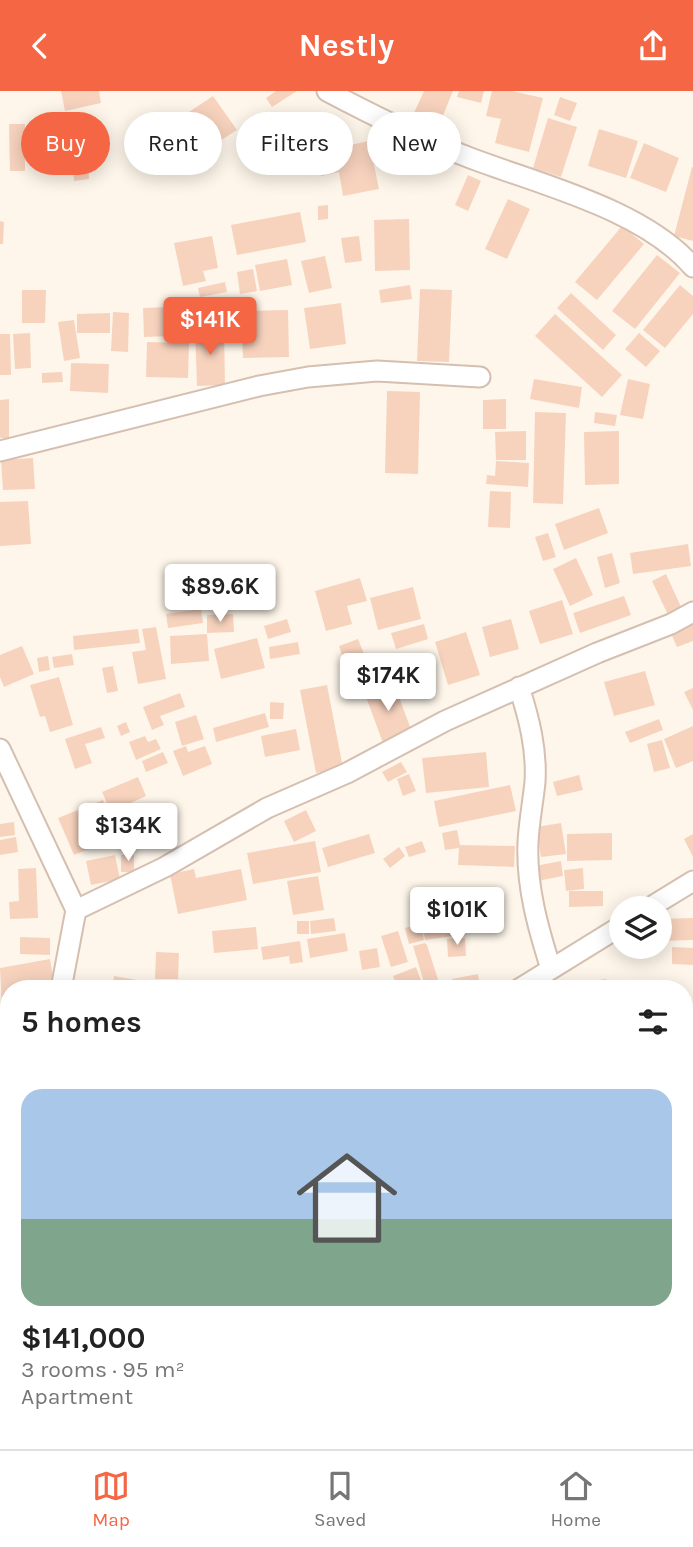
<!DOCTYPE html>
<html lang="en">
<head>
<meta charset="utf-8">
<style>
  :root { --surface:#fff; --page:#f2f2f2; --text:#222; --muted:#767676; --line:#e0e0e0; --accent:#f46644 }
  body { margin:0; font-family:Karla,sans-serif; background:var(--page); color:var(--text); height:100vh; display:flex; flex-direction:column; font-size:26px; white-space:nowrap }
  * { box-sizing:border-box; margin:0 }
  p { font-size:23px; color:var(--muted) }
  .icon { flex:none; width:38px; height:38px; fill:none; stroke:currentColor; stroke-width:2; stroke-linecap:round; stroke-linejoin:round }
  .map { position:relative; flex:1; overflow:hidden }
  .sheet { position:absolute; left:0px; top:889px; width:693px; height:469px; display:flex; flex-direction:column; background:var(--surface); border-radius:28px 28px 0 0; box-shadow:0 4px 18px #0003 }
  .sheet>* { flex:none }
  .guide { position:absolute; left:21px; top:21px; width:651px; height:63px; display:flex; gap:14px }
  .buttons { position:absolute; left:609px; top:805px; display:grid; gap:14px }
  .buttons a { display:grid; place-items:center; width:63px; height:63px; border-radius:50%; background:var(--surface); box-shadow:0 4px 18px #0003; font-size:35px }
  .price { position:absolute; translate:-50% -60px; padding:0 16px; border-radius:7px; background:#fff; color:#222; font-size:23px; line-height:46px; filter:drop-shadow(0 2px 4px #0008) }
  .price::after { content:''; position:absolute; left:50%; top:42px; width:21px; height:16px; margin-left:-10px; background:inherit; clip-path:polygon(0 0,100% 0,50% 100%) }
  .price.active { background:var(--accent); color:#fff }
  ul { padding:0; list-style:none }
  li { display:grid; align-content:center; gap:14px; height:371px; padding:0 21px }
  li+li { border-top:2px solid var(--line) }
  li span { display:grid; place-items:center; height:217px; border-radius:21px; color:#555 }
  li>.icon { margin-inline-start:auto }
  span .icon { width:126px; height:126px; fill:#fffc; stroke-width:1 }
  li b { font-size:30px }
  h2 { display:flex; justify-content:space-between; align-items:center; height:84px; padding:0 21px; font-size:30px }
  .pill { padding:0 24px; border-radius:32px; background:var(--surface); box-shadow:0 4px 18px #0003; font-size:24px; line-height:63px }
  .pill.active { background:var(--accent); color:#fff }
  header { display:flex; justify-content:space-between; align-items:center; height:91px; padding:0 21px; background:var(--accent); color:#fff; font-size:32px; font-weight:700 }
  .menu { display:flex; justify-content:space-around; align-items:center; height:98px; border-top:2px solid var(--line); background:var(--surface); font-size:19px; color:var(--muted) }
  .menu a { display:grid; justify-items:center; gap:4px }
  .menu .active { color:var(--accent) }
  .map>svg:first-child { display:block }
  .building { fill:#f7d3be }
  .lines { fill:none; stroke-linecap:round; stroke-linejoin:round }
  .minor-casing { stroke:#d5bfb0; stroke-width:23 }
  .minor { stroke:#fff; stroke-width:19 }
</style>
</head>
<body>
<header><svg class="icon" aria-label="back" viewBox="0 0 24 24"><path d="M15 5l-7 7 7 7"/></svg>Nestly<svg class="icon" aria-label="share" viewBox="0 0 24 24"><path d="M12 15V3M7 8l5-5 5 5M5 13v7h14v-7"/></svg></header>
<div class="map">
<svg width="693" height="1358" viewBox="0 0 693 1358">
  <rect width="100%" height="100%" fill="#fef6ea"/>
  <path class="building" d="M61,0H99L101,12L65,20Z
    M276,0H297L272,16L266,7Z
    M424,0H453L435,44L409,33Z
    M459,0H484L481,12L457,6Z
    M492,0H512L543,7L529,61L495,52L501,28L486,25Z
    M213,5L237,39L209,57L186,23Z
    M560,6L577,12L570,30L554,24Z
    M548,27L577,36L561,86L533,77Z
    M9,33H25V80H10Z
    M599,38L638,50L626,87L588,75Z
    M369,50L379,98L343,105L339,81L321,85L316,61Z
    M644,52L679,67L666,101L630,87Z
    M88,71L89,88L74,90L73,72Z
    M692,76H693V150L674,145Z
    M468,84L481,90L468,120L455,114Z
    M508,108L530,118L507,168L485,158Z
    M328,114V128L318,129V115Z
    M300,121L306,151L237,164L231,134Z
    M409,128L410,179L375,180L374,129Z
    M0,130L4,131L3,153H0Z
    M622,135L644,153L597,209L575,191Z
    M212,145L218,177L203,180L206,190L183,195L174,152Z
    M359,145L362,170L345,172L341,147Z
    M657,164L680,182L635,238L612,220Z
    M325,165L332,197L309,202L301,170Z
    M287,168L292,194L260,200L255,174Z
    M253,178L257,200L240,203L237,181Z
    M225,191L227,201L200,206L198,197Z
    M410,194L412,208L381,212L379,199Z
    M680,194L693,205V223L665,257L643,239Z
    M420,198L452,199L449,271L417,270Z
    M22,199H46L45,232H22Z
    M571,202L616,244L603,259L557,217Z
    M341,212L346,253L310,258L304,217Z
    M171,216L172,245L144,246L143,217Z
    M288,219L289,266L243,267L241,220Z
    M113,221L129,222L128,261L111,260Z
    M110,222V242H77V223Z
    M555,223L622,284L602,306L535,245Z
    M74,229L80,267L64,270L58,231Z
    M224,237L225,294L197,295L195,238Z
    M30,242L31,277L15,278L13,243Z
    M639,242L660,260L646,276L625,258Z
    M0,243H10L11,284H0Z
    M147,251L189,252L188,287L146,286Z
    M71,272L109,273L108,302L70,300Z
    M62,281L63,291L42,292V282Z
    M534,288L582,296L579,317L530,308Z
    M628,288L650,293L643,328L620,324Z
    M387,300L420,301L418,383L385,382Z
    M9,308V347H0V309Z
    M506,308V338H483V309Z
    M535,321L566,322L563,413L533,412Z
    M595,321L617,324L615,335L594,332Z
    M526,340V369H496L495,341Z
    M619,340V393L585,394L584,341Z
    M33,367L35,398L3,399L1,369Z
    M496,370L529,372L528,396L486,393L487,384L495,385Z
    M490,400L511,401L510,437L488,436Z
    M28,410L31,453L0,455V411Z
    M599,417L608,442L564,459L555,433Z
    M548,442L556,466L543,470L535,446Z
    M688,453L691,475L633,483L630,462Z
    M612,462L620,492L605,497L597,466Z
    M576,467L593,504L570,515L553,478Z
    M666,483L683,520L669,526L652,490Z
    M360,487L367,510L347,515L352,533L326,540L315,500Z
    M413,496L421,528L378,539L370,507Z
    M624,505L631,524L580,542L573,522Z
    M562,509L573,543L540,553L529,520Z
    M201,518L203,532L168,537L166,523Z
    M233,523L234,541L207,542V524Z
    M287,528L291,541L268,548L264,535Z
    M511,528L519,558L490,566L482,536Z
    M693,530V550L677,556L670,540Z
    M424,533L428,548L396,558L391,542Z
    M156,536L166,588L138,593L132,561L146,559L142,538Z
    M138,538L140,552L74,559L73,545Z
    M466,541L480,584L448,594L435,551Z
    M207,543L209,570L171,573L170,545Z
    M257,547L265,577L221,588L214,558Z
    M358,548L364,563L344,570L339,555Z
    M298,551L300,563L270,568L269,556Z
    M22,555L34,583L4,596L0,586V564Z
    M72,563L74,574L54,577L52,566Z
    M48,565L50,579L39,581L37,567Z
    M373,569L385,594L357,606L346,582Z
    M113,575L118,600L107,602L102,577Z
    M645,580L655,614L614,625L604,591Z
    M59,586L73,634L50,641L45,625L40,626L30,594Z
    M394,593L412,641L383,652L365,603Z
    M327,594L343,677L316,682L300,599Z
    M693,597V619L684,601Z
    M180,602L185,616L160,625L164,634L152,639L143,616Z
    M270,611L284,612L283,628H270Z
    M265,622L269,636L216,651L213,637Z
    M196,624L204,648L182,655L175,631Z
    M659,628L663,639L630,652L625,641Z
    M126,631L130,641L121,645L117,635Z
    M693,635V670L676,677L664,648Z
    M101,636L105,647L85,653L92,672L75,678L65,648Z
    M296,638L300,659L265,666L261,645Z
    M145,645L148,651L156,648L161,658L136,669L129,651Z
    M662,649L670,677L654,681L647,653Z
    M186,655L188,661L205,655L212,673L183,685L173,660Z
    M163,661L168,672L146,681L142,670Z
    M486,661L489,696L426,702L422,667Z
    M401,671L407,681L388,691L382,681Z
    M409,683L416,700L403,705L397,688Z
    M579,684L583,699L557,705L553,691Z
    M138,686L146,705L111,721L102,701Z
    M510,694L516,720L439,736L434,710Z
    M103,709L118,746L74,764L58,727Z
    M149,715L156,733L123,747L116,729Z
    M306,719L316,740L294,751L284,730Z
    M14,731L15,744L0,746V733Z
    M561,732L566,763L541,766L536,736Z
    M457,739L460,754L515,755L514,776L458,774L459,757L445,759L442,742Z
    M156,741L158,754L131,758L129,745Z
    M612,742V769L567,770V743Z
    M369,743L375,762L328,776L322,757Z
    M693,743V766L684,748Z
    M16,746L18,761L0,764V749Z
    M315,750L321,781L253,793L247,762Z
    M422,750L426,761L409,766L405,756Z
    M399,756L405,765L390,777L383,768Z
    M115,764L120,788L91,794L86,770Z
    M121,764H134V781H121Z
    M561,770L563,785L537,790L535,775Z
    M36,777L38,827L10,828L9,811L19,810L18,778Z
    M583,777L584,798L566,800L564,779Z
    M194,778L196,787L241,778L247,809L178,823L170,783Z
    M318,785L324,819L293,824L287,790Z
    M569,800H603V815L569,816Z
    M449,822L452,845L425,849L422,826Z
    M334,827L336,840L311,843L310,830Z
    M693,827V849L661,850L660,828Z
    M297,830H309V843H297Z
    M420,833L424,849L409,853L405,837Z
    M256,836L258,858L214,862L212,840Z
    M398,840L408,871L391,876L381,845Z
    M345,842L348,860L310,867L307,848Z
    M20,846L50,847V864L20,863Z
    M465,847L466,865L448,866L447,848Z
    M300,850L303,871L290,873L289,865L263,869L261,856Z
    M425,852L427,854L441,898H426L413,855Z
    M672,856L693,857V874L672,873Z
    M377,857L380,876L362,879L359,860Z
    M156,861L179,862L178,888H155Z
    M50,868L55,898H9V916L2,917L0,877Z
    M416,876L424,898H398L393,885Z
    M478,883L480,898H454L452,888Z
    M114,885L137,889L135,898L112,897Z
    M606,888L608,898H578L577,892Z
    M684,920H693V940H684Z
    M684,961H693L692,990H684Z
    M9,966V979H0V967Z
    M0,1015H9V1044H0Z
    M693,1109V1130L684,1133V1112Z
    M9,1188V1234L0,1236V1189Z
    M9,1256V1298L0,1299V1257Z
    M9,1335V1349H30V1352L3,1355L1,1336Z
    M31,1349H55V1358H32Z
    M102,1349H122V1351L103,1353Z
    M144,1349H166L167,1358H145Z"/>
  <g class="lines">
    <g class="minor-casing">
      <path id="minor" d="M327,0C374,25 423,49 473,68C542,94 644,119 693,176
        M0,360L259,295L308,286L377,280L480,286
        M519,596C529,627 537,658 535,691C533,711 529,731 528,751C526,795 538,837 551,878
        M0,658L76,819L61,898
        M649,817L693,790
        M76,819L165,776L267,717L347,682L445,630L597,562L671,533L693,521
        M519,898L621,835
        M0,928L9,927
        M684,1068L693,1061
        M68,1349L71,1358
        M321,1358L331,1349"/>
    </g>
    <use href="#minor" class="minor"/>
  </g>
</svg>
<div class="buttons">
<a><svg class="icon" aria-label="layers" viewBox="0 0 24 24"><path d="M12 4l9 5-9 5-9-5zM3 14l9 5 9-5"/></svg></a>
</div>
<b class="price active" style="left:210px;top:266px">$141K</b>
<b class="price" style="left:220px;top:533px">$89.6K</b>
<b class="price" style="left:388px;top:622px">$174K</b>
<b class="price" style="left:128px;top:772px">$134K</b>
<b class="price" style="left:457px;top:856px">$101K</b>
<div class="guide">
<a class="pill active">Buy</a>
<a class="pill">Rent</a>
<a class="pill">Filters</a>
<a class="pill">New</a>
</div>
<section class="sheet">
<h2>5 homes<svg class="icon" aria-label="filters" viewBox="0 0 24 24"><path d="M4 7h16M4 17h16"/><circle cx="9" cy="7" r="2"/><circle cx="15" cy="17" r="2"/></svg></h2>
<ul>
<li><span style="background:linear-gradient(#a9c7e8 60%,#7fa58c 0)"><svg class="icon" aria-label="home" viewBox="0 0 24 24"><path d="M3 11l9-7 9 7M6 9v11h12V9"/></svg></span><div><b>$141,000</b><p>3 rooms · 95 m²</p><p>Apartment</p></div></li>
</ul>
</section>
</div>
<nav class="menu">
<a class="active"><svg class="icon" aria-label="map" viewBox="0 0 24 24"><path d="M3 6l6-2 6 2 6-2v14l-6 2-6-2-6 2zM9 4v14M15 6v14"/></svg>Map</a>
<a><svg class="icon" aria-label="saved" viewBox="0 0 24 24"><path d="M7 4h10v16l-5-4-5 4z"/></svg>Saved</a>
<a><svg class="icon" aria-label="home" viewBox="0 0 24 24"><path d="M3 11l9-7 9 7M6 9v11h12V9"/></svg>Home</a>
</nav>
</body>
</html>
